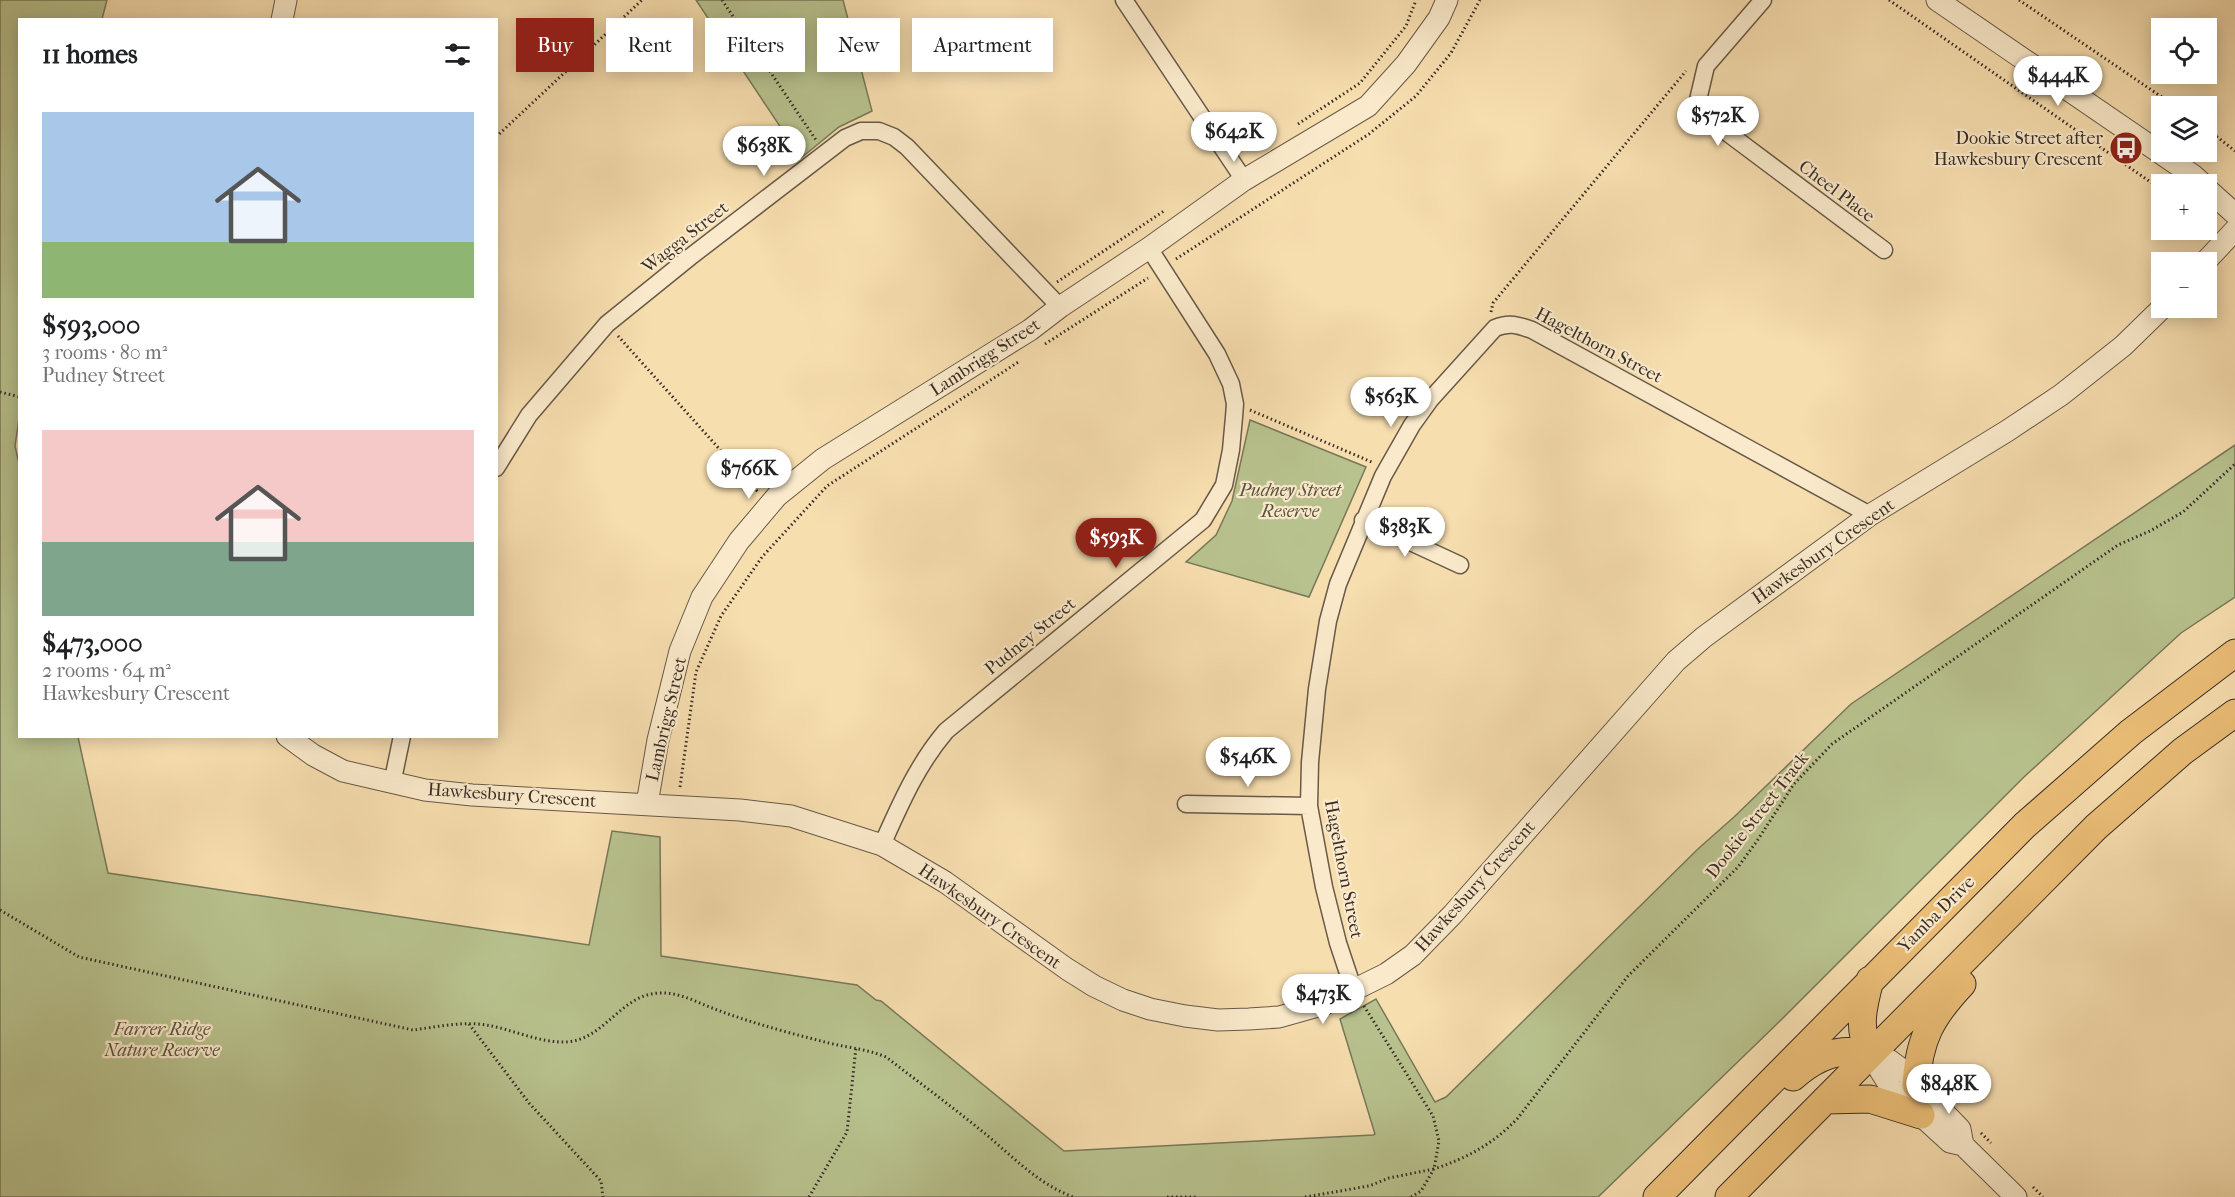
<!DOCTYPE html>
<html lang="en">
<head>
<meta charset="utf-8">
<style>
  :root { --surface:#fff; --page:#f2f2f2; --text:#202124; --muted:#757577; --accent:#8f2418 }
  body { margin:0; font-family:"IM FELL French Canon",serif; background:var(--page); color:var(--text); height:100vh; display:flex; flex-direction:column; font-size:22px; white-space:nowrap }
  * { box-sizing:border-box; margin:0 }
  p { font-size:20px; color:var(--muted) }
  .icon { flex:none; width:33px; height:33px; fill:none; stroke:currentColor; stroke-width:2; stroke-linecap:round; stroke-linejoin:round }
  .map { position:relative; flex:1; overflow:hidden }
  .details { position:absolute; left:18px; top:18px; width:480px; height:720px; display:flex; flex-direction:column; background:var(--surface); border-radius:0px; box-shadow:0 3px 15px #0003 }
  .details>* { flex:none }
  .hud { position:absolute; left:516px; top:18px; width:570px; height:54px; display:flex; gap:12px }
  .tools { position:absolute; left:2151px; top:18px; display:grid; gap:12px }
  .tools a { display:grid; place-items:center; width:66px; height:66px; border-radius:0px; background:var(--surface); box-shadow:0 3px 15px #0003; font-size:30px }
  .price { position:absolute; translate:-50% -51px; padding:0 14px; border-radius:21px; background:#fff; color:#222; font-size:20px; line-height:39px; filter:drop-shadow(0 2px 3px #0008) }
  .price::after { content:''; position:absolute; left:50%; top:36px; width:18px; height:14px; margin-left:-9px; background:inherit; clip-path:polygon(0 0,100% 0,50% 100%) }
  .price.active { background:var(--accent); color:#fff }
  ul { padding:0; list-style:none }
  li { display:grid; align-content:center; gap:12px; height:318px; padding:0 24px }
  li span { display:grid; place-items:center; height:186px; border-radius:0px; color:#555 }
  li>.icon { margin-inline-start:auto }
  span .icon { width:108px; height:108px; fill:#fffc; stroke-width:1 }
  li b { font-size:26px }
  h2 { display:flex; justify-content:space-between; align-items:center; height:72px; padding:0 24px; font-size:26px }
  .tag { padding:0 21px; border-radius:0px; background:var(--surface); box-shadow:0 3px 15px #0003; font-size:21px; line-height:54px }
  .tag.active { background:var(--accent); color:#fff }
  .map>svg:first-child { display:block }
  .green { fill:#b8c28e; stroke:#78785a; stroke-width:1.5 }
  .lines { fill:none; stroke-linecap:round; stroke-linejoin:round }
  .minor-casing { stroke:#685948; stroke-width:19 }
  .tertiary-casing { stroke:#685948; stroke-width:23 }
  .primary-casing { stroke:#392d26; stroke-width:29 }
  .path { stroke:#392d26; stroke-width:3; stroke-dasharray:1.5 3; stroke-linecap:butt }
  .minor { stroke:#faeacb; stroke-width:16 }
  .tertiary { stroke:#faeacb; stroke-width:21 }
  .primary { stroke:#ecbf78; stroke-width:27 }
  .labels { text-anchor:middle; stroke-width:4.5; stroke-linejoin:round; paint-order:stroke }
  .poi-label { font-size:18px; fill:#392d26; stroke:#faeacb; text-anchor:end }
  .street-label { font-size:18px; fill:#392d26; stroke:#faeacb }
  .park-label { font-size:18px; font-style:italic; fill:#595240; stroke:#faeacb }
</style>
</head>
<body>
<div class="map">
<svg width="2235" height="1197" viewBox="0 0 2235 1197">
  <rect width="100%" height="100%" fill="#f7deaf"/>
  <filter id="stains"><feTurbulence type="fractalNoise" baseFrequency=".00333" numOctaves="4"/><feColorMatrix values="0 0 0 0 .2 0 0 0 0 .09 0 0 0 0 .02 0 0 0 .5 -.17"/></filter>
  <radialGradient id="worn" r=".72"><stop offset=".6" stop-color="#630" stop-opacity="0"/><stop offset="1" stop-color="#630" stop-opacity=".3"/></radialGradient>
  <path class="green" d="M0,0H107L102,19L20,20V412L15,446L20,468V736L78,737L108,873L589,945L612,831L660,837L661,956L857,985L876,1000L881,1001L1064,1151L1373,1135L1375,1134L1340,1019L1376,999L1435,1102L1446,1097L1699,848L1734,817L1851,704L2235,445V597L2181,633L2024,777L1781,1020L1598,1197H0Z
    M696,0H843L872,111L839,127L801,158Z
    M1250,420L1366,467L1309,597L1186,562L1216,535L1232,501Z"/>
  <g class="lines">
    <g class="minor-casing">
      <path id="minor" d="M1124,0L1244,180
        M1763,0L1706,66L1698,100L1729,134L1884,250
        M496,468L529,415L607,324L690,257L845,138L861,131H879L894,137L907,147L1060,307
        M1363,520L1460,565
        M392,784L402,736
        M1186,804L1309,806
        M882,845C900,805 917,765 946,731L1203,520L1224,485L1231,450L1234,417L1235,404L1231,384L1217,354L1149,248
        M1354,991L1338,943L1324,887L1309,806L1310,762L1317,689L1328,621L1338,584L1383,476L1412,425L1430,400L1495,328C1509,322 1518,325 1532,330L1870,515"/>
    </g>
    <g class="tertiary-casing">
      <path id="tertiary" d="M1937,0L2194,176L2203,184
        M282,20L286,0
        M2206,188L2235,214
        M2205,262L2235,230
        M287,736L313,755L343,771L425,790L472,795L740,810L791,816L882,845L945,882L1067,969L1094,986L1123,1000L1150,1009L1185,1016L1218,1020L1249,1019L1279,1017L1325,1004L1386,974L1413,955L1453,914L1676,661L1704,637L1870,515L2007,431L2061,395L2123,346L2162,308
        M647,804L658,740L680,651L702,597L739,541L777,496L823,459L1030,330L1060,307L1149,248L1244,180L1368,106L1406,64L1439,18L1447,0
        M1870,1054L1891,1088L1950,1142L1963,1145L2016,1197
        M1870,1054L1889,1060L1904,1071L1960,1129L1963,1145"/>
    </g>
    <g class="primary-casing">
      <path id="primary" d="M1870,980C1863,1006 1857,1029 1870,1054
        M1793,1077C1815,1057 1841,1046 1870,1054
        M1916,1085C1919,1039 1931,1017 1962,984
        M1825,1100L1870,1099L1921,1115
        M1657,1197L2025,825L2131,732L2235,653
        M1729,1197L2096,827L2183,751L2235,713"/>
    </g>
    <path class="path" d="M722,0L816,140
      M1889,0L2162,190
      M2019,0L2175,106
      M1298,124L1360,83L1406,26L1416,0
      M2206,128L2235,151
      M496,137L642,0
      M1176,259L1369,134L1416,96L1451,53L1480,0
      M1057,282L1164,211
      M1491,312L1493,303L1686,71
      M618,336L758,492
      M1045,344L1148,278
      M0,392L20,397
      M1250,410L1374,463
      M680,787L696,672L721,616L762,557L827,486L1020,361
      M0,910L79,957L413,1030C436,1027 463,1021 486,1025C512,1029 539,1043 566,1042C602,1040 618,1001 651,994C676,989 697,1003 720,1011C755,1024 793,1034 829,1043C849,1048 867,1049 886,1057C920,1083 955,1109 988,1136C1015,1159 1039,1184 1073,1197
      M469,1024L529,1103L601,1181L603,1197
      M1981,1133L1991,1143
      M2033,1187L2043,1197
      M809,1197L847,1132L856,1047
      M1167,1197H1196
      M1305,1197L1369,1186L1389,1178L1434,1169L1439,1141L1433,1116L1364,1006
      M1411,1197L1421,1191L1434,1169C1467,1158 1493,1144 1517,1119L1628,976L1738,867L1757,841L1794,784L1832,744L2118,545L2150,531L2183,512L2235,464"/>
    <use href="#minor" class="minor"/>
    <use href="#tertiary" class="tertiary"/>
    <use href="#primary" class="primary"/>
  </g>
  <defs>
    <g id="bus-disc" transform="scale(1.725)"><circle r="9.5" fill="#8f2418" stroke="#faeacb"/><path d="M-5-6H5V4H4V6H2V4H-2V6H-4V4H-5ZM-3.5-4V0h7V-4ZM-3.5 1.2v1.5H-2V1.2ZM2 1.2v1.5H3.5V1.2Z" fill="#fff"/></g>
  </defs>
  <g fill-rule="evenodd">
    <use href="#bus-disc" x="2126" y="148"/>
  </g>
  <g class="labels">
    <g class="poi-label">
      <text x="2103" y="144">Dookie Street after<tspan x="2103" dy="21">Hawkesbury Crescent</tspan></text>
    </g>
    <g class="street-label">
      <text transform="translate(1837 191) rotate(37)" y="6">Cheel Place</text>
      <text transform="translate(685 237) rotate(-38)" y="6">Wagga Street</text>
      <text transform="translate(1599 345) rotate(28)" y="6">Hagelthorn Street</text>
      <text transform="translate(985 357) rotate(-33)" y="6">Lambrigg Street</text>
      <text transform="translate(1823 551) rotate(-35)" y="6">Hawkesbury Crescent</text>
      <text transform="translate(1030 636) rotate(-39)" y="6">Pudney Street</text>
      <text transform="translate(666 719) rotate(-77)" y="6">Lambrigg Street</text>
      <text transform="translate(512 795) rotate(4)" y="6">Hawkesbury Crescent</text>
      <text transform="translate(1757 815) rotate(-52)" y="6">Dookie Street Track</text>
      <text transform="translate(1344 869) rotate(79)" y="6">Hagelthorn Street</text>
      <text transform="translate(1475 886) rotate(-48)" y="6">Hawkesbury Crescent</text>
      <text transform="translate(1936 914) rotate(-45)" y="6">Yamba Drive</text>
      <text transform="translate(990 916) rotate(35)" y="6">Hawkesbury Crescent</text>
    </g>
    <g class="park-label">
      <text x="1290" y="496">Pudney Street<tspan x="1290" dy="21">Reserve</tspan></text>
      <text x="162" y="1035">Farrer Ridge<tspan x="162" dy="21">Nature Reserve</tspan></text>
    </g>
  </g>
  <rect width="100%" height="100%" filter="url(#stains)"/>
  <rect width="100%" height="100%" fill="url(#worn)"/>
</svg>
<div class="tools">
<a><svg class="icon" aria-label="locate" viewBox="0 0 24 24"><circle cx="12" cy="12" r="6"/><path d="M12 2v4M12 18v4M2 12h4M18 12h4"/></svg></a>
<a><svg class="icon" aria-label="layers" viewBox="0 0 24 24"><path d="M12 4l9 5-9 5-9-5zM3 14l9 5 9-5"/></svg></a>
<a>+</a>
<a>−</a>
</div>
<b class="price" style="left:2058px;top:107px">$444K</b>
<b class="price" style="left:1718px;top:147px">$572K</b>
<b class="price" style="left:1234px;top:163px">$642K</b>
<b class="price" style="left:764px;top:177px">$638K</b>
<b class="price" style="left:1391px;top:428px">$563K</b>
<b class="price" style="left:749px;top:500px">$766K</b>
<b class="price" style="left:1405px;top:558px">$383K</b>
<b class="price active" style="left:1116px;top:569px">$593K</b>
<b class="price" style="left:1248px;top:788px">$546K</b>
<b class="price" style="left:1323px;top:1025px">$473K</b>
<b class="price" style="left:1949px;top:1115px">$848K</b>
<div class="hud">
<a class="tag active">Buy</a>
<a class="tag">Rent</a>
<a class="tag">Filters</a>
<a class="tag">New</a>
<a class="tag">Apartment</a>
</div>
<section class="details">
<h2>11 homes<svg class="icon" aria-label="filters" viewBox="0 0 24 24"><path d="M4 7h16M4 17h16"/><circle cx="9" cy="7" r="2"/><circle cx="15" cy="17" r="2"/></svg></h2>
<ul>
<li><span style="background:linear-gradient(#a9c7e8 70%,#8fb573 0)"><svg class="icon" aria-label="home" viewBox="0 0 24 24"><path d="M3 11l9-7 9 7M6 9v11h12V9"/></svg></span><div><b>$593,000</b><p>3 rooms · 80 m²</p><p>Pudney Street</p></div></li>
<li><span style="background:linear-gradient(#f6c9c9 60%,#7fa58c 0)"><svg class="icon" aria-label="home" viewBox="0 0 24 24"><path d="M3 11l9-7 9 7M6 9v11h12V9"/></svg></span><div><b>$473,000</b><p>2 rooms · 64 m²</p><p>Hawkesbury Crescent</p></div></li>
</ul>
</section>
</div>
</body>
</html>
